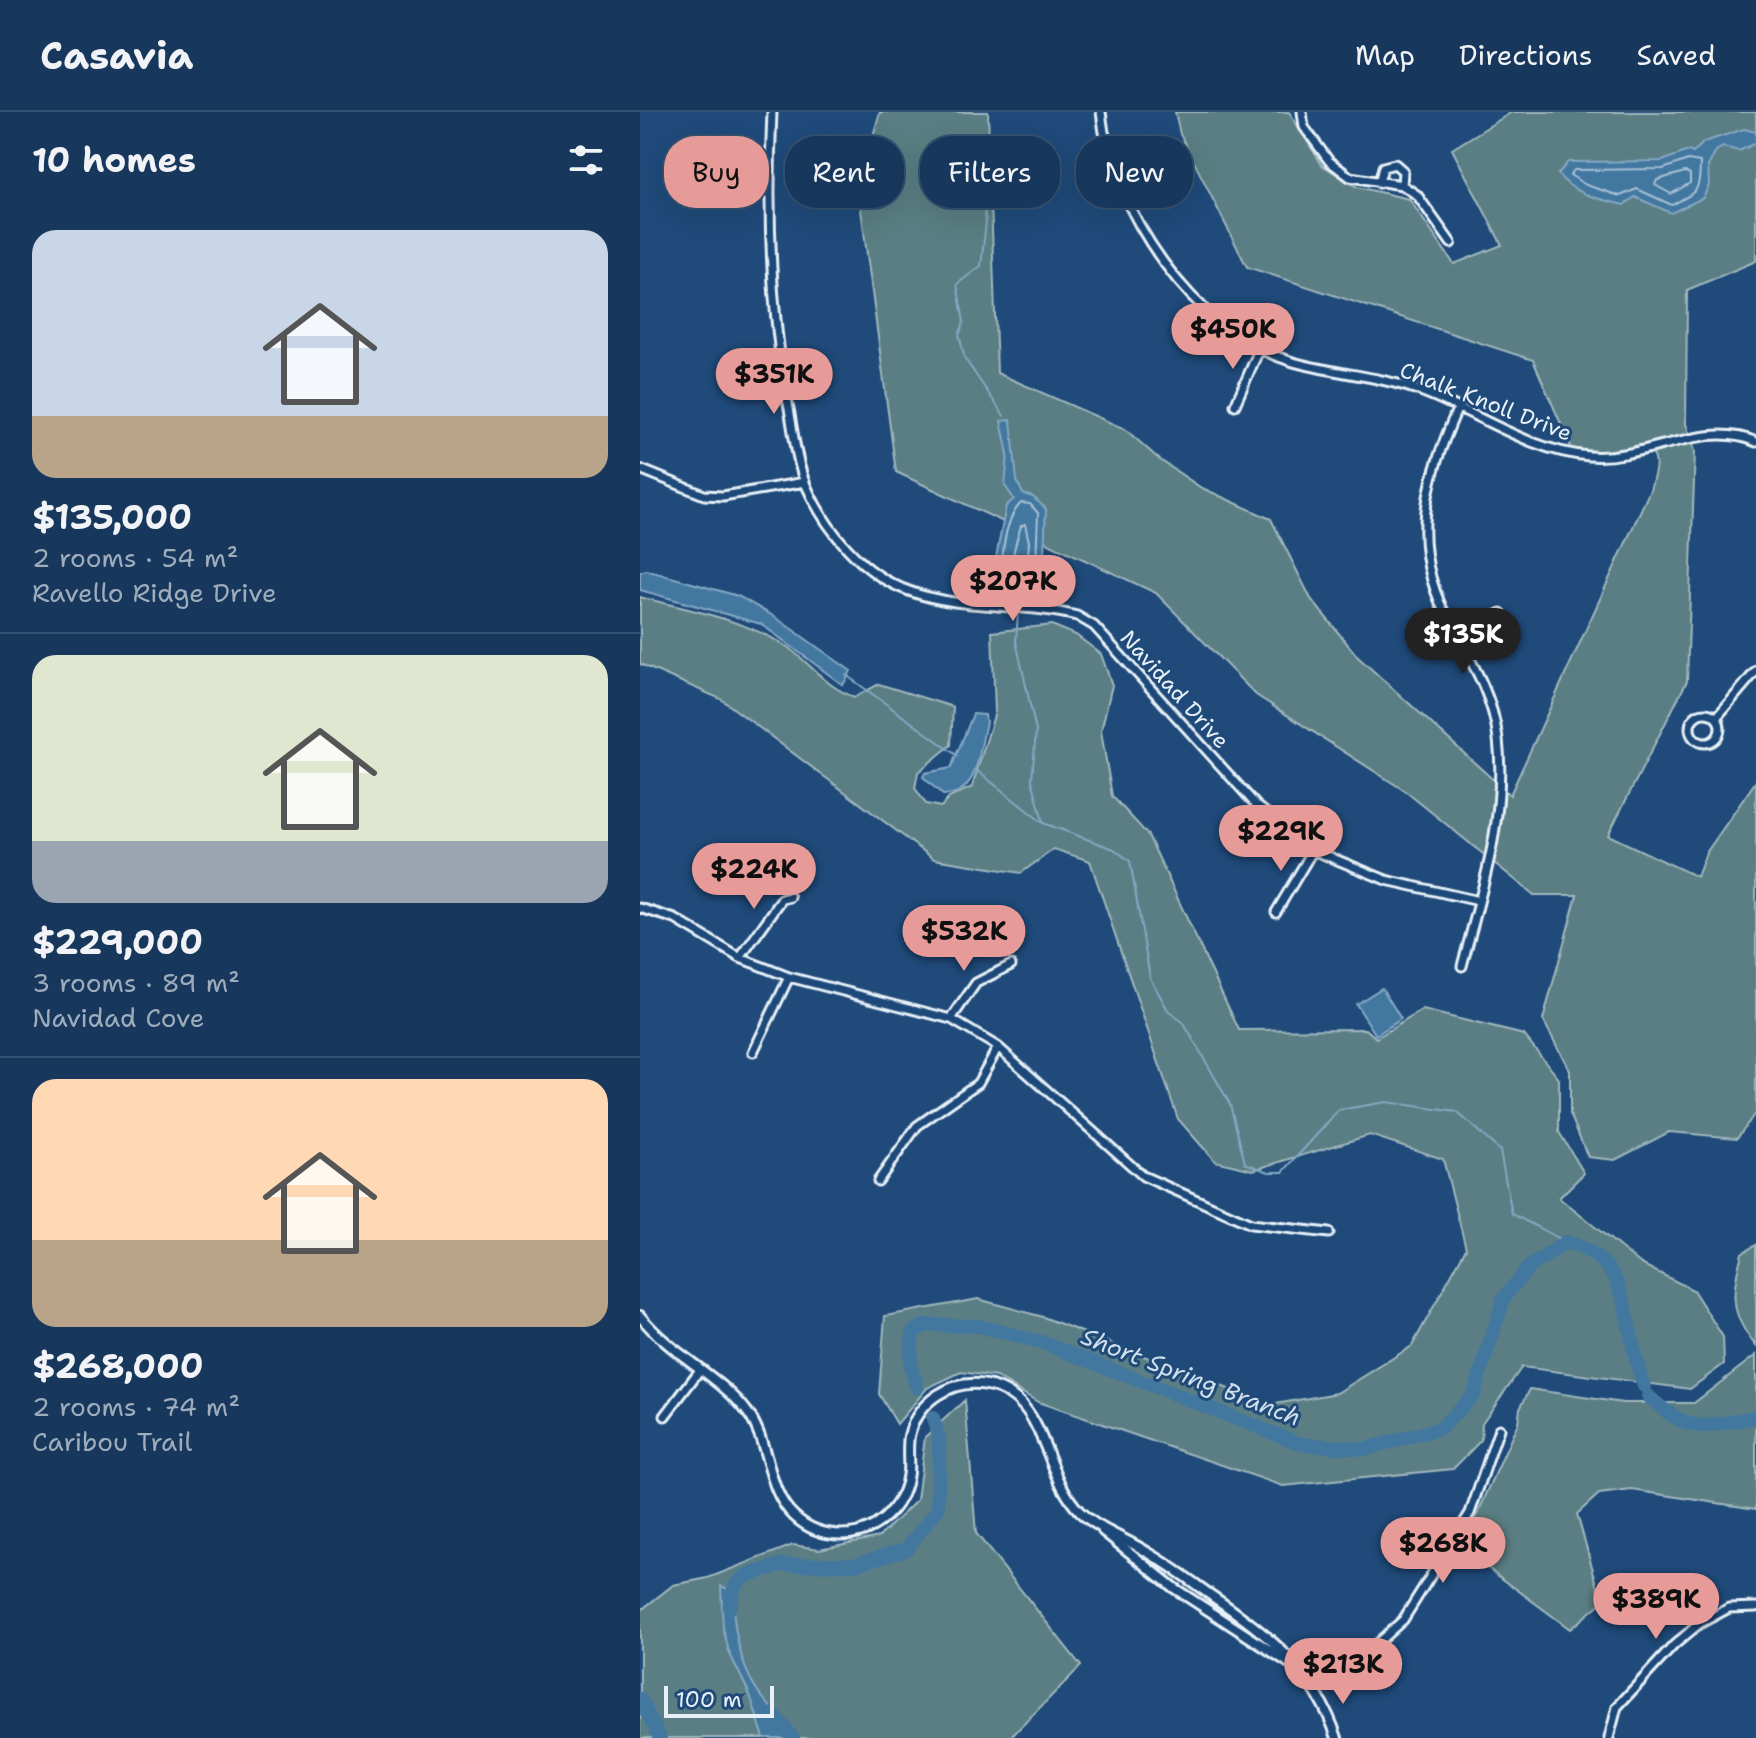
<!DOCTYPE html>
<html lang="en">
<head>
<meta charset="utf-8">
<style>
  :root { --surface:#17385c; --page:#244365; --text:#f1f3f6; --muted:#9eacbb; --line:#365272; --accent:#e69b98 }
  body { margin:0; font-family:"Shantell Sans",sans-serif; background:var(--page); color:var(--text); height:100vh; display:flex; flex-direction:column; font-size:30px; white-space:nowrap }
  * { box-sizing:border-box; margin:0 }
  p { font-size:26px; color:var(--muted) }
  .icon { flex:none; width:44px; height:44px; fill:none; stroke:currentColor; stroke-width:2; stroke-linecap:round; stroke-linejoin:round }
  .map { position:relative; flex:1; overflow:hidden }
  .panel { display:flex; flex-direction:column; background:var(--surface); width:640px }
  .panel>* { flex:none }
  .top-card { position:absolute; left:24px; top:24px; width:760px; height:72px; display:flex; gap:16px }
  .scale { position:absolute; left:24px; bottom:20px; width:110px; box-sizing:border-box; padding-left:8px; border:4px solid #e8f1f8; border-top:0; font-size:22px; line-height:28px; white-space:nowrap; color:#e8f1f8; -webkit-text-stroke:6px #1f4a7a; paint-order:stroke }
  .price { position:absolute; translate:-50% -68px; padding:0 18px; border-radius:28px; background:var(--accent); color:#111; font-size:26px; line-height:52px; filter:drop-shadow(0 2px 4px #0008) }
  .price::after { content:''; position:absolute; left:50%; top:48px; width:24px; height:18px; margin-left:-12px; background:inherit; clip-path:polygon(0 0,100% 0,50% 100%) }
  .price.active { background:#222; color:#fff }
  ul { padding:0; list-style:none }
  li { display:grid; align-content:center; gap:16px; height:424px; padding:0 32px }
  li+li { border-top:2px solid var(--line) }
  li span { display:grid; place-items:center; height:248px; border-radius:24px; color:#555 }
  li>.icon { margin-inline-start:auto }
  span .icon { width:144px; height:144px; fill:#fffc; stroke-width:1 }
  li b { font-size:34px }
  h2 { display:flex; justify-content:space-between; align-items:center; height:96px; padding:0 32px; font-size:34px }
  .chip { padding:0 28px; border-radius:32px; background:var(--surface); box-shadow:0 8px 32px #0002,0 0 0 2px var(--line); font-size:28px; line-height:72px }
  .chip.active { background:var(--accent); color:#111 }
  header { display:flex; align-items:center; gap:48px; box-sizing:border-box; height:112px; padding:0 40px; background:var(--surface); border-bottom:2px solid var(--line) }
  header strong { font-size:38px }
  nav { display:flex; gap:44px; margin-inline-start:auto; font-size:28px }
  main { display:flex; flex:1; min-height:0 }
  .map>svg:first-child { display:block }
  .green { fill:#5a7e83; stroke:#a1b8be; stroke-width:2 }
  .water { fill:#4377a0; stroke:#85a8c3; stroke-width:2 }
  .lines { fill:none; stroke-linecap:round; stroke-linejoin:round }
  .shore { stroke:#a6c0d5; stroke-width:2 }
  .stream { stroke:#85a8c3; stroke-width:2 }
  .river { stroke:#4377a0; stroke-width:14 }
  .minor-casing { stroke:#e8f1f8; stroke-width:13 }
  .tertiary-casing { stroke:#e8f1f8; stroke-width:14 }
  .minor { stroke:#1f4a7a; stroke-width:7 }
  .tertiary { stroke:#1f4a7a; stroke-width:8 }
  .labels { text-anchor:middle; stroke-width:6; stroke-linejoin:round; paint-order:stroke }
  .street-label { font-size:22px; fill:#e8f1f8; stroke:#1f4a7a }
  .water-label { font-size:24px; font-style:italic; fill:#cfdfeb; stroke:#1f4a7a }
</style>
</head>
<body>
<header>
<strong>Casavia</strong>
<nav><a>Map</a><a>Directions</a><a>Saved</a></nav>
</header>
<main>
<section class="panel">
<h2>10 homes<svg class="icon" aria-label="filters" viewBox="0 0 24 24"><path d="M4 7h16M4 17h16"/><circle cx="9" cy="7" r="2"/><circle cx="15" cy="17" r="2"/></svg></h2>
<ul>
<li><span style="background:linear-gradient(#c9d6e8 75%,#b9a48a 0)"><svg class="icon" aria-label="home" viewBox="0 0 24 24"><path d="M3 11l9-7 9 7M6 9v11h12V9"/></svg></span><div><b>$135,000</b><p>2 rooms · 54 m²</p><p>Ravello Ridge Drive</p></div></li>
<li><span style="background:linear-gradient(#dfe7d0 75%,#9aa5b1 0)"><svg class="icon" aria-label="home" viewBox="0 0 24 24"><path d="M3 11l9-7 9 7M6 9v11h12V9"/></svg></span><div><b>$229,000</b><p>3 rooms · 89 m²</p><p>Navidad Cove</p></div></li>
<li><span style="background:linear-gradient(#ffd9b3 65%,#b9a48a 0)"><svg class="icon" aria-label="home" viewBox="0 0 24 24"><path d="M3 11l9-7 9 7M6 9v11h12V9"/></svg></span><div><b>$268,000</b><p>2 rooms · 74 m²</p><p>Caribou Trail</p></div></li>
</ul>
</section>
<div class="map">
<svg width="1116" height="1626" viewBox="0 0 1116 1626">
  <rect width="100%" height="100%" fill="#1f4a7a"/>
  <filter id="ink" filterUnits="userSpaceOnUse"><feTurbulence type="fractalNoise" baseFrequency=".0125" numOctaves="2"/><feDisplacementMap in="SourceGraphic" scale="16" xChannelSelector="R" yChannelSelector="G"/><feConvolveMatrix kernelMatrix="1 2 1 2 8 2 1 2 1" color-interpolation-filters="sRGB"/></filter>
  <g filter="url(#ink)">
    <path class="green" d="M240,0H348L357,261L485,317L520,348L560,375L631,407L671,487L718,545L870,683L1010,378C1015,360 1021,348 1007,334L969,340L932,337L893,248L607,155L540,22L535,0H649L682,53L717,75L769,87L814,152L862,133L812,37L872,0H1116V149L1047,178L1046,312L1055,339L1047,569L968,723L1057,765L1066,741L1116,669V1000L1097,1026L1029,1020L975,1048L948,1045L930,1002V959L903,908L937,783H894L765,679L616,583L516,481L256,360L218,75Z
      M0,485C48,498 98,506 141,531C169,547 183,575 215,585L239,572L313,595L311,633L278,660L275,676L286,692L301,695L309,686L332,675L355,600L352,520L412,513L436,523L461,542L472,573L461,619L472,684L508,723L599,918L726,917L736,926L783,898L884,923L919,967V1020L944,1061L919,1086L1001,1152L1053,1178L1083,1225L1084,1252L1050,1277L882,1255L842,1311L841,1328L813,1357L643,1374L398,1290L356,1265L321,1260L287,1276L257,1312L239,1282L245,1204L338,1187L403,1205L630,1293L697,1281L772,1234L826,1136L803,1047L730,1023L613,1058L575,1049L538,1007L450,749L414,737L381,761L294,747L81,587L0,552Z
      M1116,1133V1234C1088,1200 1092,1181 1102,1141Z
      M1116,1243V1397L992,1378L959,1382L937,1402L962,1490L930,1517L822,1437L878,1311L880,1296L890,1277L983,1291H1054Z
      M325,1288L336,1421L441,1554L370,1626H0V1499L33,1473L68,1466L153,1433L179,1437L239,1425L277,1388L285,1325Z"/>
    <path class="water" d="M1104,17L1116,20V31L1099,39L1083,35L1076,39L1068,54L1069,73L1063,86L1031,101L995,85L984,93C962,88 932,82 918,62L928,50L1022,49L1048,39L1053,41L1064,30Z
      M371,308L377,369L383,382L393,385L406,397L402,489L361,486L353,461L366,394L374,387L365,374L368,342L361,309Z
      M6,458L98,484L135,505L211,559L203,573L121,512L0,478V460Z
      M333,602L345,603L346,610C339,638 339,684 303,683L283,665L285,661L311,656Z
      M742,876L761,907L736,923L716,892Z
      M81,1474L93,1479C92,1509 99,1552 117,1578C128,1594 143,1605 147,1626H124L110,1583L89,1540L83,1516Z"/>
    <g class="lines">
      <path class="shore" d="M1048,48L1060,50C1060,81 1057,79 1032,93L997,77L980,84L946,73L930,63L934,58L1023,57Z
        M1045,60L1050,62V71L1031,82L1015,73L1017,68Z
        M381,391L390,392L398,401L395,477L391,480L367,478C357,457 364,408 381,391Z
        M385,412L389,430L386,466L376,469C367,455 376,430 381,414Z"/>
      <path class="stream" d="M345,33L339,72L346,110L341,154L317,172L324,210L319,223L325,247L364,304
        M378,500L376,529L396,619L392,668L403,710
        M206,563L318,644
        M335,657L403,711L474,737L490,749L510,866L529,900L543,910L590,992L605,1051L629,1060H643L699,998L746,990L817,1000L860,1039L872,1102L926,1130"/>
      <path class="river" d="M277,1276L270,1252L273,1220L286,1213L339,1214L401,1230L661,1332L725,1337L801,1316L834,1282L864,1186L888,1156L926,1130C998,1150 981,1216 1004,1274
        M1008,1284C1054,1325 1058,1315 1116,1305
        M89,1496L95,1473L105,1464L141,1453L216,1452L266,1437L298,1397L299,1327L293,1306
        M0,1587L20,1626
        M133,1602L153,1626"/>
      <g class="minor-casing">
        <path id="minor" d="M132,0C127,101 130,203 150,302C154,325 157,351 166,373C185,417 223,463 269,479C323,499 382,490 437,504L454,514L617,694L673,738L746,768L839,789
          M461,0C471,97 554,220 650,249C693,262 738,263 780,279C837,300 888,339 949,344C1005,349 1063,307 1116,330
          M662,0L664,15L689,49L710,65L762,73L777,83L811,131
          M739,71L743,55L755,52L763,59L762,73
          M595,293L619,238
          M818,295C784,373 767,436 812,515C833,552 853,584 858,627C867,703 841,782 822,854
          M0,357L64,383L83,384L165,370
          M819,527L861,501
          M1050 616a15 15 0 1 1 30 0a15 15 0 1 1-30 0Z
          M1076,606L1116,559
          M0,796L35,807L100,846L149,865L311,907L358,935L503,1064L611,1112L689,1121
          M636,800L673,738
          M100,846L142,787L150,785
          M311,907L336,871L371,853
          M113,940L149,865
          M238,1069L277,1014L338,971L358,935
          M25,1304L59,1259
          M675,1575L725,1542L763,1508L830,1401L859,1317
          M969,1626L977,1595L1034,1533L1059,1512L1089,1496L1116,1495"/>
      </g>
      <g class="tertiary-casing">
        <path id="tertiary" d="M0,1204C32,1244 81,1264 108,1301C130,1331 126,1378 154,1404C170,1419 189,1424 210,1422C241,1418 265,1391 268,1360C269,1349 267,1336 269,1324C277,1289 312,1266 347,1273C408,1285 402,1362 440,1400C459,1418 485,1426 507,1440C530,1453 551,1469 572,1484C629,1523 675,1559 697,1626
          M463,1419L534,1476L657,1556"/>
      </g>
      <use href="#minor" class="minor"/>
      <use href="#tertiary" class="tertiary"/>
    </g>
  </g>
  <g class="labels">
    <g class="street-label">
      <text transform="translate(846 289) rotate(21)" y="8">Chalk Knoll Drive</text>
      <text transform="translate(535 577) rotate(48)" y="8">Navidad Drive</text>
    </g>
    <g class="water-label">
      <text transform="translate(551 1265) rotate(21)" y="8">Short Spring Branch</text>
    </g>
  </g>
</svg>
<div class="scale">100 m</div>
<b class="price" style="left:593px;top:259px">$450K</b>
<b class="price" style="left:134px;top:304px">$351K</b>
<b class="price" style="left:373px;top:511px">$207K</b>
<b class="price active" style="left:823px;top:564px">$135K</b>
<b class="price" style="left:641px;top:761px">$229K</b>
<b class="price" style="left:114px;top:799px">$224K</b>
<b class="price" style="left:324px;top:861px">$532K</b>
<b class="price" style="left:803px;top:1473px">$268K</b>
<b class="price" style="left:1016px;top:1529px">$389K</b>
<b class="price" style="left:703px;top:1594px">$213K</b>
<div class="top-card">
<a class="chip active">Buy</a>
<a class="chip">Rent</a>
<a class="chip">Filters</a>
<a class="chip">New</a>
</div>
</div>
</main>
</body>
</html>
